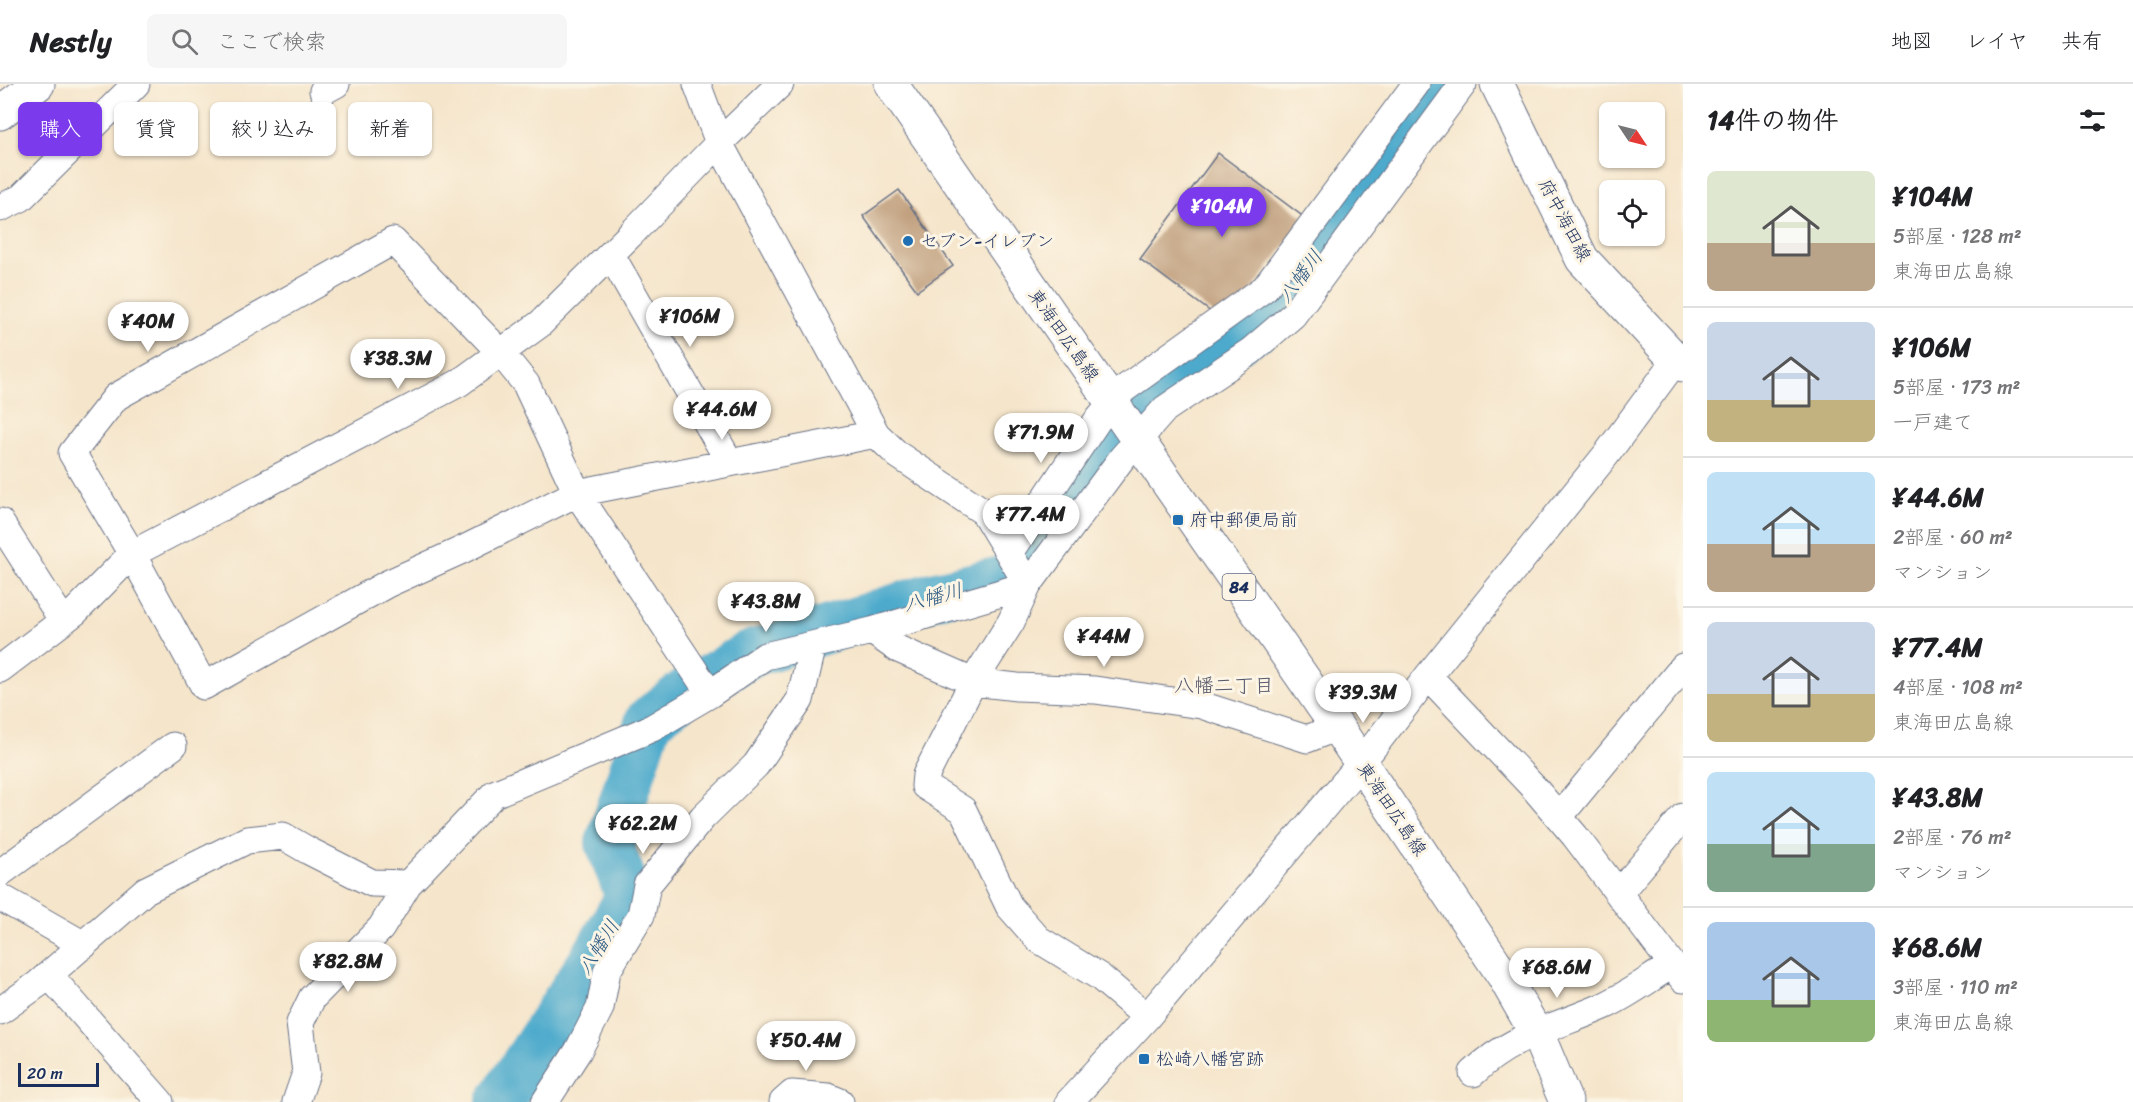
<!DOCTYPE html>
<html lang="ja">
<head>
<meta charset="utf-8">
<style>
  :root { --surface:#fff; --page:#f6f6f6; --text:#202124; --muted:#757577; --line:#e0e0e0; --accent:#7c3aed }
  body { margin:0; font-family:Sriracha,"Klee One",sans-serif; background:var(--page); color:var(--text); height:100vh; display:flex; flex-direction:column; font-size:22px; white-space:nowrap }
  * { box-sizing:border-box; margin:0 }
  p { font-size:20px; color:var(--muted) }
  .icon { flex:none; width:33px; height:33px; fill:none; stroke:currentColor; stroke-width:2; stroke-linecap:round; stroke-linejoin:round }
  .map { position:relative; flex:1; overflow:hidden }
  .sheet { display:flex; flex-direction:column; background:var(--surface); width:450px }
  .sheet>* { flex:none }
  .guide { position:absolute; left:18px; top:18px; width:570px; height:54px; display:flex; gap:12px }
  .needle { width:39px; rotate:125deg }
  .tools { position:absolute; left:1599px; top:18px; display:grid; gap:12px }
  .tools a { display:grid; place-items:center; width:66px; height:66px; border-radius:9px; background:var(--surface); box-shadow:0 2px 4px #0004; font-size:30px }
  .scale { position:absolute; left:18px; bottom:15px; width:81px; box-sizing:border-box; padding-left:6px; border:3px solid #1b2f5e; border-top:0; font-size:16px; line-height:21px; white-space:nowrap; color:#1b2f5e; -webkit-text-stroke:4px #fcf5e5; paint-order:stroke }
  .price { position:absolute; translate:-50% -51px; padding:0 14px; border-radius:21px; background:#fff; color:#222; font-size:20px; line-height:39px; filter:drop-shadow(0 2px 3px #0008) }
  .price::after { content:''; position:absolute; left:50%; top:36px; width:18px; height:14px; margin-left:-9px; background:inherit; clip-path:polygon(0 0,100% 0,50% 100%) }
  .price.active { background:var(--accent); color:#fff }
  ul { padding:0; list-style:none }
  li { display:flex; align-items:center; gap:18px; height:150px; padding:0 24px }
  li+li { border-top:2px solid var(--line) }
  li span { display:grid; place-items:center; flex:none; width:168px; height:120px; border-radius:9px; color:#555 }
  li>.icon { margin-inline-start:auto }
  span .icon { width:72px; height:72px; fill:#fffc; stroke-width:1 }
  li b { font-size:26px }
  h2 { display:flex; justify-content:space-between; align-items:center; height:72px; padding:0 24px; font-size:26px }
  .pill { padding:0 21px; border-radius:9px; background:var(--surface); box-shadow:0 2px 4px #0004; font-size:21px; line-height:54px }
  .pill.active { background:var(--accent); color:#fff }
  header { display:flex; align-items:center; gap:36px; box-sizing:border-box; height:84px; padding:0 30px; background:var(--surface); border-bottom:2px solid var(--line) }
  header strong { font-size:28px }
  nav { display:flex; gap:33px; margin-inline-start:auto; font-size:21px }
  .search { width:420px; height:54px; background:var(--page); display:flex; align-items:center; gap:15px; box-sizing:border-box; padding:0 21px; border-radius:9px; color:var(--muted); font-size:22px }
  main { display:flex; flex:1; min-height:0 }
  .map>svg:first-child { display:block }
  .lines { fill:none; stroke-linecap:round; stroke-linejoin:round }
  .river { stroke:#4eaacc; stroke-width:48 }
  .building { fill:#c1a07f }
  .minor-casing { stroke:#676f84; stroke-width:29 }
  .major-casing { stroke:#676f84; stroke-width:35 }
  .minor { stroke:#fff; stroke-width:27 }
  .major { stroke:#fff; stroke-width:33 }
  .poi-dot { fill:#1f6fb2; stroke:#fcf5e5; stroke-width:2 }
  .labels { text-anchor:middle; stroke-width:6; stroke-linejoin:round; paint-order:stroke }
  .shield { fill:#fcf5e5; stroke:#5e6a86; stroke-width:1.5 }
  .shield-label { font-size:16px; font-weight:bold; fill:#1b2f5e }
  .street-label { font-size:18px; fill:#1b2f5e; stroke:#fcf5e5 }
  .poi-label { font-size:18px; fill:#1b2f5e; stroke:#fcf5e5; text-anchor:start }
  .water-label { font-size:20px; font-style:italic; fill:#2d5a84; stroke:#fcf5e5 }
  .neighbourhood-label { font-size:20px; fill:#55576a; stroke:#fcf5e5 }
</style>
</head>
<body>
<header>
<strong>Nestly</strong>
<div class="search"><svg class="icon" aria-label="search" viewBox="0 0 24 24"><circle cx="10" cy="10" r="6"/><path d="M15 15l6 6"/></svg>ここで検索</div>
<nav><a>地図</a><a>レイヤ</a><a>共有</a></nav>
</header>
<main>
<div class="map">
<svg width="1683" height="1018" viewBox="0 0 1683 1018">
  <rect width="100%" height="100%" fill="#fcf5e5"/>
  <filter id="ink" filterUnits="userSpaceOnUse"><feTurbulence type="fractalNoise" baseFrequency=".0167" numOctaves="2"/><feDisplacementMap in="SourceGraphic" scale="12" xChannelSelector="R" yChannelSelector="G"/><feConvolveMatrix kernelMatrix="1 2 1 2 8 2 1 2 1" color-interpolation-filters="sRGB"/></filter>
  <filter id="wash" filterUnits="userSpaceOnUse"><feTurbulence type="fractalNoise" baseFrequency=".008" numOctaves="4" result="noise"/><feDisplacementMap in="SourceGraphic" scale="24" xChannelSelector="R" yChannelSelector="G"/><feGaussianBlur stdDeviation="1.35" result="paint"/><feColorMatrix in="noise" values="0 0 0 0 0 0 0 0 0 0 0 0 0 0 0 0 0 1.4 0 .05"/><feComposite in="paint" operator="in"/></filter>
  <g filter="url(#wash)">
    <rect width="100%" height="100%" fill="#f5e5cb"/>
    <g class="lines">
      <path class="river" d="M500,1018L595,873L629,813L609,759L649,636L683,610L750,570L932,512L1009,494L1072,405L1133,327L1153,310L1257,243L1282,217L1439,0"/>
    </g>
    <g id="blocks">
      <path class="building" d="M1218,69L1305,134L1227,240L1140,175Z
        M899,106L953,182L917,207L863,132Z"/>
    </g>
  </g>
  <g filter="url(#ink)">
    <use href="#blocks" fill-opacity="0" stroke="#676f84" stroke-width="1.5"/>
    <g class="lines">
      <g class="minor-casing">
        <path id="minor" d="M697,0L719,59L876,350L898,371L984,428L1028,501L1011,538L973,598L926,691L925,702L963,726L1009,822L1038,855L1100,893L1147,933
          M323,7L336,0
          M0,124L21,114L136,0
          M611,171L730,379
          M0,438L63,537
          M1009,469L1099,334L1124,305L1265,204L1416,0
          M872,547L898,565L973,598L1017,603L1095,606L1201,621L1307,655L1337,643
          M0,585L75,528L132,470L459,299L540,240L630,151L719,59L780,0
          M1428,592L1535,705L1575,752L1683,895
          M710,610L577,409L526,300L501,269L393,157L116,313L72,369L132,470L204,602L387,500L462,466L577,409L876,350
          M1559,733L1683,583
          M0,789L173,662
          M1619,809L1683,733
          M0,813L84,861
          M49,891L160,1018
          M0,927L38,900L146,806L247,756L283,752L309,767L372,799L408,800L494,710L652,644L710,610L765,572L872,547L1028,501L1122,374L1165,325L1251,267L1293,231L1463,0
          M1473,989C1512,951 1557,943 1604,922C1628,911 1650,894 1672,881
          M296,1018L306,989L300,939L312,914L381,844L408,800
          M545,1018L578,967L600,924L607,887L641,831L647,801L703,733L756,681L800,616L813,561
          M783,1018L792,1010L828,1013L840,1018
          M1069,1018L1147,933L1361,679L1428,592L1606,371L1676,276"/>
      </g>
      <g class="major-casing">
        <path id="major" d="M891,0L1337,643L1503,891L1540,956L1566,1018
          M1497,0L1582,175L1676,276L1683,281
          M0,29L38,0"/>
      </g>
      <use href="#minor" class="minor"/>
      <use href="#major" class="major"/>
    </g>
  </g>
  <g class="poi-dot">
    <circle cx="908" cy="157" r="6"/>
    <rect x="1172" y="430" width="12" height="12" rx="3"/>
    <rect x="1138" y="969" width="12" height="12" rx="3"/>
  </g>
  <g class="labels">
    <rect class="shield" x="1222.5" y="490" width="33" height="26" rx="4.5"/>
    <g class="shield-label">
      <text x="1239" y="509">84</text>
    </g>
    <g class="street-label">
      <text transform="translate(1565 136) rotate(62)" y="6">府中海田線</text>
      <text transform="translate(1064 251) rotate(55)" y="6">東海田広島線</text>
      <text transform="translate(1392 725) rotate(56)" y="6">東海田広島線</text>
    </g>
    <g class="poi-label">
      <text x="920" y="163">セブン-イレブン</text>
      <text x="1190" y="442">府中郵便局前</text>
      <text x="1156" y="981">松崎八幡宮跡</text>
    </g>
    <g class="water-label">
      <text transform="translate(1300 192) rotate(-53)" y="7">八幡川</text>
      <text transform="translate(933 513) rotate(-15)" y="7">八幡川</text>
      <text transform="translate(598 863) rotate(-58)" y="7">八幡川</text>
    </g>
    <g class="neighbourhood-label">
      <text x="1224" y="608">八幡二丁目</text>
    </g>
  </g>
</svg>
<div class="tools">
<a><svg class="needle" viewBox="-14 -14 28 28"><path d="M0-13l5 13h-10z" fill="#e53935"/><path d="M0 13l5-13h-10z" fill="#757577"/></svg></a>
<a><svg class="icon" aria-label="locate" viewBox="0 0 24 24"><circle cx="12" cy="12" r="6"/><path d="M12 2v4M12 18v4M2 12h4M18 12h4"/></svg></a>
</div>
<div class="scale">20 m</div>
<b class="price active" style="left:1222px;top:154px">¥104M</b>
<b class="price" style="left:690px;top:264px">¥106M</b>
<b class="price" style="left:148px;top:269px">¥40M</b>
<b class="price" style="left:398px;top:306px">¥38.3M</b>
<b class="price" style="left:722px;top:357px">¥44.6M</b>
<b class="price" style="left:1041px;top:380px">¥71.9M</b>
<b class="price" style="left:1031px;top:462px">¥77.4M</b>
<b class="price" style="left:766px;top:549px">¥43.8M</b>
<b class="price" style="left:1104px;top:584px">¥44M</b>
<b class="price" style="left:1363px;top:640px">¥39.3M</b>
<b class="price" style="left:643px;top:771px">¥62.2M</b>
<b class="price" style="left:348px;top:909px">¥82.8M</b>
<b class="price" style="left:1557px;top:915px">¥68.6M</b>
<b class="price" style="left:806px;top:988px">¥50.4M</b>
<div class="guide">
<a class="pill active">購入</a>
<a class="pill">賃貸</a>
<a class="pill">絞り込み</a>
<a class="pill">新着</a>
</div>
</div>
<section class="sheet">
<h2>14件の物件<svg class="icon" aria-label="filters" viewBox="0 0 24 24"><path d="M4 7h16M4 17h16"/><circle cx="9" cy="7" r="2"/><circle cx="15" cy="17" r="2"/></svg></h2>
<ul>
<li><span style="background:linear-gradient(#dfe7d0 60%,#b9a48a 0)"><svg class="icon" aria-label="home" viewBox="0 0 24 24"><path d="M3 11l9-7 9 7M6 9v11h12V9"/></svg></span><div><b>¥104M</b><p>5部屋 · 128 m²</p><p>東海田広島線</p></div></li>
<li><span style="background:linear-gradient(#c9d6e8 65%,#c2b280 0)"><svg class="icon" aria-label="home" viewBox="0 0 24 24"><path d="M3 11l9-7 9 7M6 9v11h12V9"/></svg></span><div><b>¥106M</b><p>5部屋 · 173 m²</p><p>一戸建て</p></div></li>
<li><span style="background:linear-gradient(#bfe0f5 60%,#b9a48a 0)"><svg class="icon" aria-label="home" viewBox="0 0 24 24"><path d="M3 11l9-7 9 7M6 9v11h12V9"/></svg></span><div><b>¥44.6M</b><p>2部屋 · 60 m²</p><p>マンション</p></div></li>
<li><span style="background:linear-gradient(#c9d6e8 60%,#c2b280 0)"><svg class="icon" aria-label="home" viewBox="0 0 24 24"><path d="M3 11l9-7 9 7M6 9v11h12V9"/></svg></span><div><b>¥77.4M</b><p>4部屋 · 108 m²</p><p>東海田広島線</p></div></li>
<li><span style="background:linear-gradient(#bfe0f5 60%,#7fa58c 0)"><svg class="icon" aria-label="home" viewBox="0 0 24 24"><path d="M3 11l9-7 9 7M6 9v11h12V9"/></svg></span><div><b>¥43.8M</b><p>2部屋 · 76 m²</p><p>マンション</p></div></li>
<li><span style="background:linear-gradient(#a9c7e8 65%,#8fb573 0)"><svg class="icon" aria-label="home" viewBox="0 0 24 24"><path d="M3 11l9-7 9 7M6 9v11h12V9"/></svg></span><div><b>¥68.6M</b><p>3部屋 · 110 m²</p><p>東海田広島線</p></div></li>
</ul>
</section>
</main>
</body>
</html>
